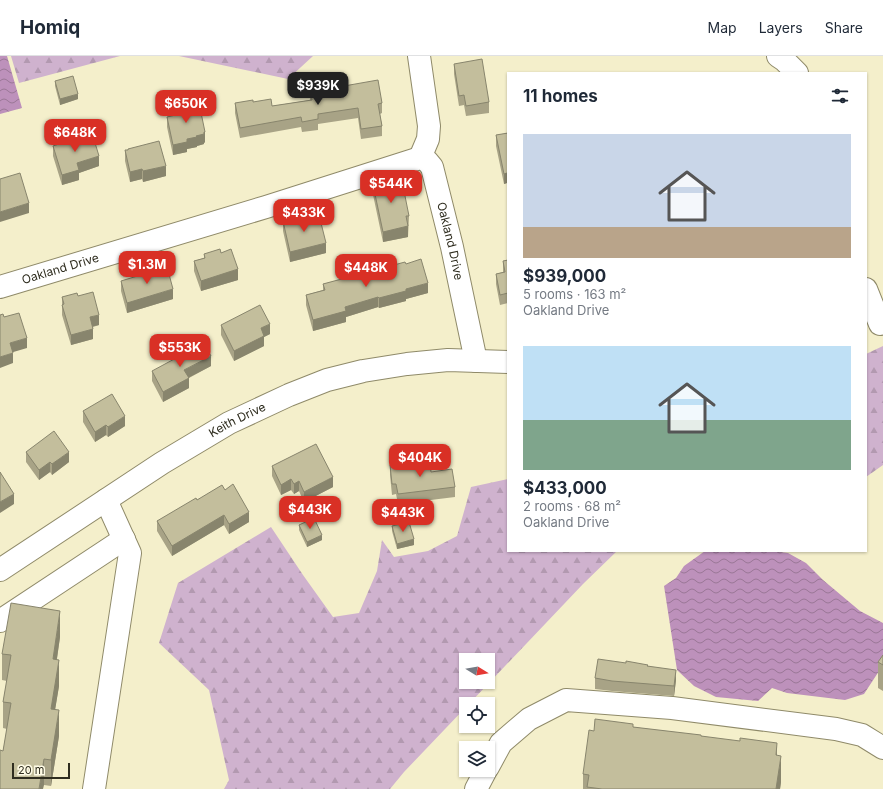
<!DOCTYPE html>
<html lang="en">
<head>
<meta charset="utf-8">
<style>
  :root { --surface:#fff; --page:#f6f6f7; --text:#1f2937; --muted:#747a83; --line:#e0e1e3; --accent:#d93025 }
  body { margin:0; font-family:Inter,sans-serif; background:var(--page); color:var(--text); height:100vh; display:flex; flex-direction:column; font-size:15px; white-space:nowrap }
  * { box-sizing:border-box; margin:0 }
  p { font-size:13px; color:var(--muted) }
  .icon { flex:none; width:22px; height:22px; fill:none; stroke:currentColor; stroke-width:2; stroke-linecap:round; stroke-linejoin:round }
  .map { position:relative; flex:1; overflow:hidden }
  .details { position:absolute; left:507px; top:16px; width:360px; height:480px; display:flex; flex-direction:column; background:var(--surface); border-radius:0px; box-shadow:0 1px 3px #0004 }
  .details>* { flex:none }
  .needle { width:26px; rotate:101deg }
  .fabs { position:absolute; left:459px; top:597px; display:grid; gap:8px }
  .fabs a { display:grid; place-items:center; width:36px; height:36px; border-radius:0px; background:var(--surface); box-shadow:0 1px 3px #0004; font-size:20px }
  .scale { position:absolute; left:12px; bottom:10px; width:58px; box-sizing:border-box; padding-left:4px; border:2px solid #2f2d1f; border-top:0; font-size:11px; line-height:14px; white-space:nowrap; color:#2f2d1f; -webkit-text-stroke:3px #fffce6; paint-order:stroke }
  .price { position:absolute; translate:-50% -34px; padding:0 9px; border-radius:8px; background:var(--accent); color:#fff; font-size:13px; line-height:26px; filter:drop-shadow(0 1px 2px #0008) }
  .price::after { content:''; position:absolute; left:50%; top:24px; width:12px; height:9px; margin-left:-6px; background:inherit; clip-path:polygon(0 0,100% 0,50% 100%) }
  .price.active { background:#222; color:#fff }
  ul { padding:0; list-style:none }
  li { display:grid; align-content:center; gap:8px; height:212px; padding:0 16px }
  li span { display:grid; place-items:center; height:124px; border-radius:0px; color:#555 }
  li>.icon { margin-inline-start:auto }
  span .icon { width:72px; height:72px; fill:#fffc; stroke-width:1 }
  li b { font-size:17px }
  h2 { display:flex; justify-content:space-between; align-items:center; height:48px; padding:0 16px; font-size:17px }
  header { display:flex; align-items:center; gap:24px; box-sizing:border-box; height:56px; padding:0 20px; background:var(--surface); border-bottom:1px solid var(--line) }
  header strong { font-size:19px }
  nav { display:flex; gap:22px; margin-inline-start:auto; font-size:14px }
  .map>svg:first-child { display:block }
  .forest { fill:url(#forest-firs); fill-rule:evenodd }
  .water { fill:url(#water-waves) }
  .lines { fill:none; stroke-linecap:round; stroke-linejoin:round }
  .minor-casing { stroke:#8f8a69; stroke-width:24 }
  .minor { stroke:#fff; stroke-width:22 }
  .wall { fill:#a8a386 }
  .shaded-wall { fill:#88856d }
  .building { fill:#c3be9c; stroke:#88856d }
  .labels { text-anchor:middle; stroke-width:3; stroke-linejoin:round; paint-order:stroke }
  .street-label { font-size:12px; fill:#2f2d1f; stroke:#fffce6 }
</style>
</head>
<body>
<header>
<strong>Homiq</strong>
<nav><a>Map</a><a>Layers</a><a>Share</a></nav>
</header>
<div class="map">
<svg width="883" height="733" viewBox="0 0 883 733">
  <defs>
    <pattern id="forest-firs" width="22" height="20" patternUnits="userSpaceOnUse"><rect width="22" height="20" fill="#cfb2ce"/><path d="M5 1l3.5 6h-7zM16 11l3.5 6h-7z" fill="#b299b0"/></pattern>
    <pattern id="water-waves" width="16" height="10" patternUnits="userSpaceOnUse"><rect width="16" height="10" fill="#bd91bb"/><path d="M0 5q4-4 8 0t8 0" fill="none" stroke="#9a7797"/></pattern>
  </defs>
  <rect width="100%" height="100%" fill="#f4efcb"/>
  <path class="forest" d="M11,0H120L19,27Z
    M179,0H313L288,23Z
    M883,290V409L866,421V298Z
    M508,423V495H617L583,528L469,648H466V651L404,716L390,733H224L229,724L209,634L159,587L178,527L271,471L303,519L333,561L359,557L377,515L382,484L394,501L428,495L457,480L471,431ZM466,604H488V626H466Z"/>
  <path class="water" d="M0,0H7L22,52L0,58Z
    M705,495H773L788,497L806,507L823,524L860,555L883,567V609L864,638L845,644L787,637L772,632L758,645L716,641L694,630L677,614L664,530L676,522L684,510Z"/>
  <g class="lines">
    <g class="minor-casing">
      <g id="minor">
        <path d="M419,0L429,70L428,83L420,102"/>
        <path d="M778,0L784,4L797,17"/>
        <path id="s1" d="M0,231L266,151L420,102L427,105L432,111L452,191L476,305"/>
        <path d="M866,233L880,268"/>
        <path id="s2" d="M0,514L162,407L229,367L289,339L327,324L363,315L407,308L448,304L508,306"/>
        <path d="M0,565L124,483"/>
        <path d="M488,711L501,687L529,663L566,644L672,652L836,673L862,679L883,692"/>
        <path d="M94,733L130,497L106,444"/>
        <path d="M476,733L486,714"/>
      </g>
    </g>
    <use href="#minor" class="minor"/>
  </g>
  <path class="wall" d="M454,8L489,46V57L466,60L464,49L459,50L454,18Z
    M55,25L78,43L60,49L55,30Z
    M310,30L327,33L382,47V57L380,58L382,70V80L361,83L358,62L318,68V74L302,76L301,71L240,82L235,57V47L253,46L272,50L310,44Z
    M178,52L205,86L204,87V88L197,90V91L187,93V96L173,99L167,71V61L178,58Z
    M508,77V131L507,127L504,128L496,90V79Z
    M53,90L99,110L79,117V124L62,129L53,100Z
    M125,94L166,120L143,126L142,123L130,126L125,105Z
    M372,124L391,127L401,135L409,160L408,181L383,186L372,134Z
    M304,163L326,197L290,206L283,175V165Z
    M221,197L238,224L201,235L194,215V205L204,202V198Z
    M508,204V247L500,249L496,228V218L503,216V205Z
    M406,208L428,237L406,243V245L379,252L378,251L346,261V266L313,275L306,249V239L323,234V228Z
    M121,225L173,243L127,257L121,235Z
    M78,240L99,269L93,271V283L71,289L62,259V241Z
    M221,269L270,278L264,281V290L234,305L221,279Z
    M211,310L189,322V332L163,346L152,325V315Z
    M83,355L125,370L108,381L106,379L95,386L83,366Z
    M26,396L69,406L52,419L50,416L39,424L26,406Z
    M390,409L431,416L455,431V441L398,448L396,438L392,439L390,419Z
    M272,410L333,431L304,446L299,435L294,438L291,434L281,439L272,420Z
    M225,434L249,466L229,478L224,469L172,500L157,475V465L197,444Z
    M299,469L322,484L307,491L299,474Z
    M392,470L414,489L397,493L392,475Z
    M60,581L57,603L59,630L55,653L59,680L51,730L44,729L3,695L7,673L3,672V646L7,625L2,624V598Z
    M883,599V635L878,632V606Z
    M648,610L676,624L674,640L612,635L595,633V622Z
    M633,671L701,680L777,699L781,726L780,733H583V718Z"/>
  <path class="shaded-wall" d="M78,38V43L60,49V43Z
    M204,76H205V86L204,87V88L197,90V91L187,93V96L173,99V89Z
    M99,100V110L79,117V124L62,129V119L77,107Z
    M166,110V120L143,126V115Z
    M142,113V123L130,126V116Z
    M507,117V127L504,128V118Z
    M29,147V157L0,166V156Z
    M408,170V181L383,186V176Z
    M326,187V197L290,206V196Z
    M238,213V224L201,235V225Z
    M428,227V237L406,243V245L379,252V242L406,233Z
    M173,233V243L127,257V247Z
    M378,241V251L346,261V266L313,275V264L345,251Z
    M99,259V269L90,271V261Z
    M270,268V278L264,281V290L234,305V295L261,272Z
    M93,273V283L71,289V279Z
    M27,282V292L10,297V287Z
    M13,297V307L0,312V301Z
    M211,300V310L184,324V314Z
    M189,322V332L163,346V336Z
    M125,360V370L108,381V371Z
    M106,369V379L95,386V376Z
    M69,396V406L52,419V408Z
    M50,406V416L39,424V414Z
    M333,421V431L304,446V436Z
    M291,423V434L281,439V429Z
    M299,425V435L294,438V428Z
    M14,438V448L0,457V446Z
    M249,456V466L229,478V468Z
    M224,459V469L172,500V490Z
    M322,479V484L307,491V486Z
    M414,483V489L397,493V488Z
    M60,555V581L53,629V603Z
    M59,604V630L51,679V653Z
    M676,614V624L674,640V630Z
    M59,654V680L51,730V704Z
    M777,687V713L776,699Z
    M781,700V726L780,733H776Z
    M44,703V729L43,733H39Z"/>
  <path class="building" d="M482,3L489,46L466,50L464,39L459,40L454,8Z
    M73,20L78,38L60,43L55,25Z
    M378,24L382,47L378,48L382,70L361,73L358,52L318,58V63L302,66L301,61L240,72L235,47L253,44V46L271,43L272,50L312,44L310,30L326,27L327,33Z
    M199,47L205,76H204V78L196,80L197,81L187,83V86L173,89L167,61L180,58L178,52Z
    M92,77L99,100L77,107L79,114L62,119L53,90Z
    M508,77V120L507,117L504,118L496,79Z
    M159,85L166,110L143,115L142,113L130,116L125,94H128V93Z
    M20,117L29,147L0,156V123Z
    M389,120L391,127L399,125L401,135H404L409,160H406L408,170L383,176L372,124Z
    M319,159L326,187L290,196L283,165L304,160V163Z
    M220,193L221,197L231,193L238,213L201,225L194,205L205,202L204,198Z
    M421,203L428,227L406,233V235L379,242L378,241L345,251L346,255L313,264L306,239L325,234L323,228L405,206L406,208Z
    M508,204V237L500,239L496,218L505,216L503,205Z
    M167,211L173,233L127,247L121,225Z
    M93,236L99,259L90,261L93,273L71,279L62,249L64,248L62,241L77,237L78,240Z
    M260,249L270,268L261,272L264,280L234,295L221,269Z
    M19,257L27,282L10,287L13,297L0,301V259L3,258L4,261Z
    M204,287L211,300L184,314L189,322L163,336L152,315Z
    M112,338L125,360L108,371L106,369L95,376L83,355Z
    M54,375L69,396L52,408L50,406L39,414L26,396Z
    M316,388L333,421L304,436L299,425L294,428L291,423L281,429L272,410Z
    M430,404L431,416L452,413L455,431L398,438L396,428H392L390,409Z
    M0,416L14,438L0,446Z
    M233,428L249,456L229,468L224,459L172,490L157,465L196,442L197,444L222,429L225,434Z
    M314,462L322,479L307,486L299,469Z
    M409,466L414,483L397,488L392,470Z
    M11,547L60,555L53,603L59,604L51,653L59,654L51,704L44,703L39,733H0V694L3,695L11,647L3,646L11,599L2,598Z
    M883,599V609L878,606Z
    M598,603L626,607V605L648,609L647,610L676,614L674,630L612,625L595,622Z
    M595,663L633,668V671L701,679V680L740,685V682L777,687L776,699L781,700L776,733H602L587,731L589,719L583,718L589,674L594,675Z"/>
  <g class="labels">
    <g class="street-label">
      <text dy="4" stroke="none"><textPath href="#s1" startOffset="531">Oakland Drive</textPath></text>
      <text dy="4" stroke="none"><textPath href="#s1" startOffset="63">Oakland Drive</textPath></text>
      <text dy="4" stroke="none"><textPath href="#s2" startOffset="281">Keith Drive</textPath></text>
    </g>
  </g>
</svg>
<div class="fabs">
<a><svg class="needle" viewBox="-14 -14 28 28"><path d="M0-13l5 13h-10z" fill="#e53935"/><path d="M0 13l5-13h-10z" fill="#747a83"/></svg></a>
<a><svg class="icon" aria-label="locate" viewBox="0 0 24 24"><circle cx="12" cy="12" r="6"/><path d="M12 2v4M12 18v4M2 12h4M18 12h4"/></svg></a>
<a><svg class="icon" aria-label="layers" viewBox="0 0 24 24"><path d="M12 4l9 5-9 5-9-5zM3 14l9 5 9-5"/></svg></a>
</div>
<div class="scale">20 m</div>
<b class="price active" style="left:318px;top:50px">$939K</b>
<b class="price" style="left:186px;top:68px">$650K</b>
<b class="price" style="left:75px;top:97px">$648K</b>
<b class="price" style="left:391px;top:148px">$544K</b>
<b class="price" style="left:304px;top:177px">$433K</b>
<b class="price" style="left:147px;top:229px">$1.3M</b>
<b class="price" style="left:366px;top:232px">$448K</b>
<b class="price" style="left:180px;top:312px">$553K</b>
<b class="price" style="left:420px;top:422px">$404K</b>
<b class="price" style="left:310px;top:474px">$443K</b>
<b class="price" style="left:403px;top:477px">$443K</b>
<section class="details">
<h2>11 homes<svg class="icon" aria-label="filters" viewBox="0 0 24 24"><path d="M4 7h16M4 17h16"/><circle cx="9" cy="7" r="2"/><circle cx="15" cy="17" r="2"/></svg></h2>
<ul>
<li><span style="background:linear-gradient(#c9d6e8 75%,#b9a48a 0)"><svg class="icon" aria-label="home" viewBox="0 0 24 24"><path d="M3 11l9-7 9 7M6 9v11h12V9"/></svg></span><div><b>$939,000</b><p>5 rooms · 163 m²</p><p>Oakland Drive</p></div></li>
<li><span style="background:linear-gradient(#bfe0f5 60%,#7fa58c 0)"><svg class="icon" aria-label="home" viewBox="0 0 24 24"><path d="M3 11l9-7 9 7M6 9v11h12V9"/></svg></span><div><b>$433,000</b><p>2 rooms · 68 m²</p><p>Oakland Drive</p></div></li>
</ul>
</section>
</div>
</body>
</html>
